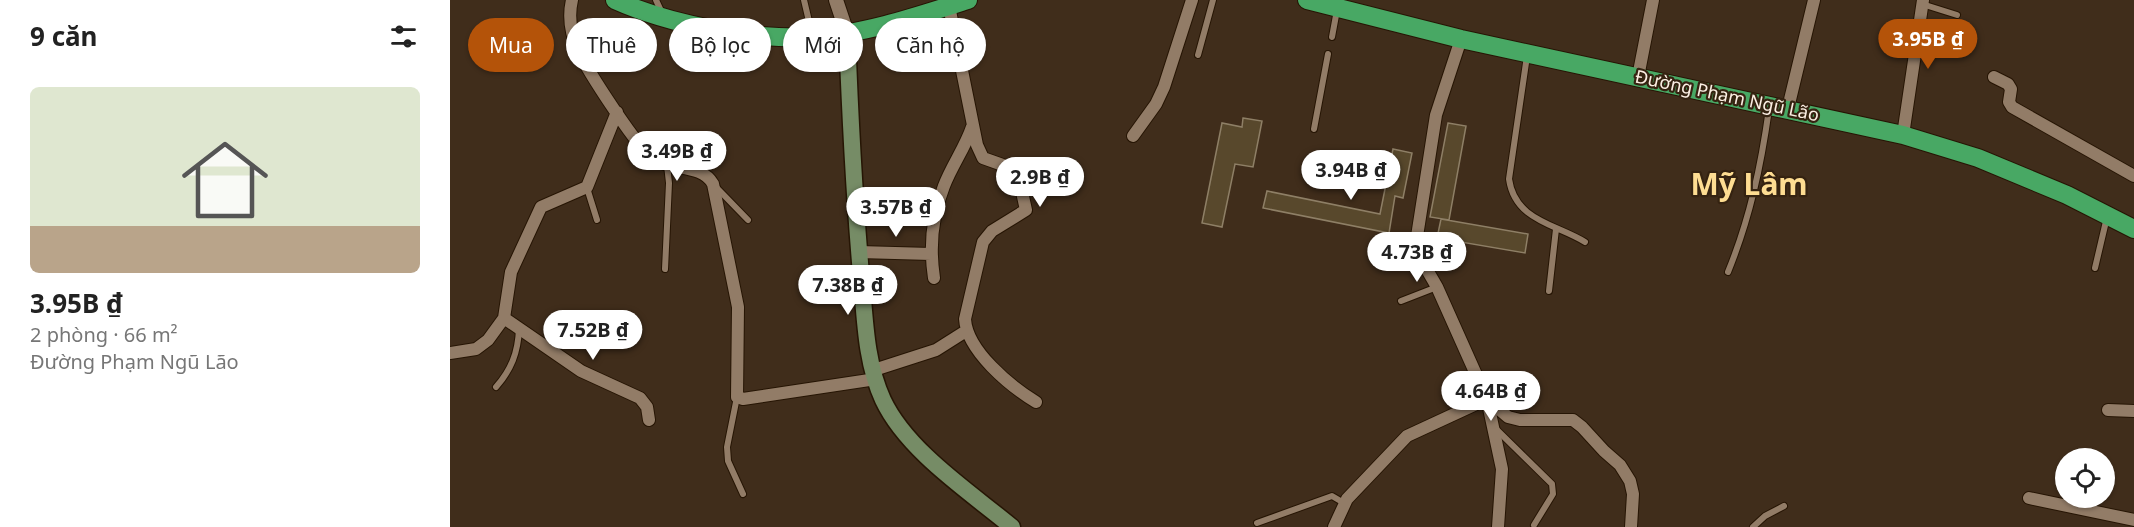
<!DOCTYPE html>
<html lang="vi">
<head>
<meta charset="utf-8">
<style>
  :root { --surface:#fff; --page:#f6f6f6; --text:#222; --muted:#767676; --line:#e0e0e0; --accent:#b45309 }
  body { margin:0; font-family:"Noto Sans",sans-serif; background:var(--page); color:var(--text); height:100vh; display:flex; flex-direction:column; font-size:22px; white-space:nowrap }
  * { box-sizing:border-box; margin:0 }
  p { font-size:20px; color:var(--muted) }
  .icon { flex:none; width:33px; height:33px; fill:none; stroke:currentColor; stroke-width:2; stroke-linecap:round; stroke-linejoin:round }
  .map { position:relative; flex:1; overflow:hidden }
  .details { display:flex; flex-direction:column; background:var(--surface); width:450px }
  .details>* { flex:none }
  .banner { position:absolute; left:18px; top:18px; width:570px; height:54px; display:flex; gap:12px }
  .tools { position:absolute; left:1605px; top:448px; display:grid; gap:12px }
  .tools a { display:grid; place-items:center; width:60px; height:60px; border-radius:50%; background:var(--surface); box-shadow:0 2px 4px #0004; font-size:30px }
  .price { position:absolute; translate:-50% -51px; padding:0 14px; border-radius:21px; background:#fff; color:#222; font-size:20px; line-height:39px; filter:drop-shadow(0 2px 3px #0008) }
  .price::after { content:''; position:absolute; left:50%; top:36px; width:18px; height:14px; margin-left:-9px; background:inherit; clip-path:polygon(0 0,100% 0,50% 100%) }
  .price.selected { background:var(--accent); color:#fff }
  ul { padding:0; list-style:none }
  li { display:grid; align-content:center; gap:12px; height:318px; padding:0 30px }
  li+li { border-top:2px solid var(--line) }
  li span { display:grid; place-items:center; height:186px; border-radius:9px; color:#555 }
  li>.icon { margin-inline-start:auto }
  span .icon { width:108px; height:108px; fill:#fffc; stroke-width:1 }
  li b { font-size:26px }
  h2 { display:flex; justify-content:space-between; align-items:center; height:72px; padding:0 30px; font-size:26px }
  .pill { padding:0 21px; border-radius:27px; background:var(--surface); box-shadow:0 2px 4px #0004; font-size:21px; line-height:54px }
  .pill.selected { background:var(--accent); color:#fff }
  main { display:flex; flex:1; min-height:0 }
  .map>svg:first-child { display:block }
  .building { fill:#58482c; stroke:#8e7f66; stroke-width:1.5 }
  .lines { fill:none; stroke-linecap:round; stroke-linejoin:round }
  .service-casing { stroke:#261504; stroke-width:8 }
  .minor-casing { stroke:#261504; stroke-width:14 }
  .tertiary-casing { stroke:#261504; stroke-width:16 }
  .secondary-casing { stroke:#261504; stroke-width:19 }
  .trunk-casing { stroke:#261504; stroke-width:20 }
  .service { stroke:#927c67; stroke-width:6 }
  .minor { stroke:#927c67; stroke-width:12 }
  .tertiary { stroke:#927c67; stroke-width:14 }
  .secondary { stroke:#768c66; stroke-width:16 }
  .trunk { stroke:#48a864; stroke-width:18 }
  .labels { text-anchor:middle; stroke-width:4.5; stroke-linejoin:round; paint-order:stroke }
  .street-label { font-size:18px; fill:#fcefe4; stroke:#352311 }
  .town-label { font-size:30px; font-weight:bold; fill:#fedd92; stroke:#352311 }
</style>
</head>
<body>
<main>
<section class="details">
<h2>9 căn<svg class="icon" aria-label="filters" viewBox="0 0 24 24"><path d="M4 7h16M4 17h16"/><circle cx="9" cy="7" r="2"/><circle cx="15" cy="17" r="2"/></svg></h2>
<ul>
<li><span style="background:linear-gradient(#dfe7d0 75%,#b9a48a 0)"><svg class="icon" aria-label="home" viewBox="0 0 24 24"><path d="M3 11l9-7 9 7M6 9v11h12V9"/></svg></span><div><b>3.95B ₫</b><p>2 phòng · 66 m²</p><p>Đường Phạm Ngũ Lão</p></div></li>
</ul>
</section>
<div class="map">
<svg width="1684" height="527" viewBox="0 0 1684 527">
  <rect width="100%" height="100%" fill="#402d1b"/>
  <path class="building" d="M793,118L812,121L803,167L785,164L772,227L752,223L772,123L792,127Z
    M998,123L1016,126L999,220L980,217Z
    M943,149L962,153L953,198L945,196L939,233L813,208L817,191L930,214Z
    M991,219L1078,234L1075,253L987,238Z"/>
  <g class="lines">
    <g class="service-casing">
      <path id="service" d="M206,0L212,13
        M354,0L362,34
        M1472,4L1507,15
        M882,37L887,10
        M748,55L763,0
        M1077,56L1059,179C1065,221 1106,224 1135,242
        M864,129L878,54
        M266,187L298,220
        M137,188L147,220
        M1645,268L1657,217
        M215,269L219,183L217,165
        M1278,272C1300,218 1311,166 1319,109
        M1099,291L1106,229
        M951,301L987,287
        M46,387C61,370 68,353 69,329
        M287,397L277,447L278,461L293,494
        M1045,428L1102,484L1103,494L1084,525
        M807,523L882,496L894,503
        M1303,527L1315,516L1334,506"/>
    </g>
    <g class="minor-casing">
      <path id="minor" d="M122,0C118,17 121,34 128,50C137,70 189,151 205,160C223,171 252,164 263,184L288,307L287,397L293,399L426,379
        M499,6L527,145L533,158L564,169L568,174L576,210L542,231L533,242L515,319C517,351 560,386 586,402
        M1011,39L986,115L965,249L987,287L1037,399L1052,469L1048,527
        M1188,77L1203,0
        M1544,77L1558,84L1561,89L1559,102L1562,107L1684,176
        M1338,108L1364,0
        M1453,135L1473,0
        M683,136L706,104L714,87L742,0
        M409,252L481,254
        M484,278C479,245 482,216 494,186C502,165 515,148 522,127
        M54,318L131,371L190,398L197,407L199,420
        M0,353L26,349L38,340L54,318L61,272L91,207L137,187L167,112
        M424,370L486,350L516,331
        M1658,410L1684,411
        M1579,498L1684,520
        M884,527L897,499L957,436L1037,399L1058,417L1070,420H1123L1132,427L1154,451L1170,465L1180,481L1183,494L1181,527"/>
    </g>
    <g class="tertiary-casing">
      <path id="tertiary" d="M386,0L397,33"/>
    </g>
    <g class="secondary-casing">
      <path id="secondary" d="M397,33C400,114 404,194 411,274C415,316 415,361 433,400C457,451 520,492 562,527"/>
    </g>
    <g class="trunk-casing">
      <path id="trunk" d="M165,0C221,25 301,40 362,37C412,35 471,15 518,0
        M857,0L1011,39L1453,135L1528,158L1617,195L1684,229"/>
    </g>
    <use href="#service" class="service"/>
    <use href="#minor" class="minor"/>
    <use href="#tertiary" class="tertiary"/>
    <use href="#secondary" class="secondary"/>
    <use href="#trunk" class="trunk"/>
  </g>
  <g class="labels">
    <g class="street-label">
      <text transform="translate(1277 96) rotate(12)" y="6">Đường Phạm Ngũ Lão</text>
    </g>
    <g class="town-label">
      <text x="1299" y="195">Mỹ Lâm</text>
    </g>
  </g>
</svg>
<div class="tools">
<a><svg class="icon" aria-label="locate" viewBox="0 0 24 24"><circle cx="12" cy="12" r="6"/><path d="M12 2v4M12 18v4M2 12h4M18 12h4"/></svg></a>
</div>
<b class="price selected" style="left:1478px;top:70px">3.95B ₫</b>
<b class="price" style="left:227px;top:182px">3.49B ₫</b>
<b class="price" style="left:901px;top:201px">3.94B ₫</b>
<b class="price" style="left:590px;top:208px">2.9B ₫</b>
<b class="price" style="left:446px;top:238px">3.57B ₫</b>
<b class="price" style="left:967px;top:283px">4.73B ₫</b>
<b class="price" style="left:398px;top:316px">7.38B ₫</b>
<b class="price" style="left:143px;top:361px">7.52B ₫</b>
<b class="price" style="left:1041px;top:422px">4.64B ₫</b>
<div class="banner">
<a class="pill selected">Mua</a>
<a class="pill">Thuê</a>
<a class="pill">Bộ lọc</a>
<a class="pill">Mới</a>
<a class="pill">Căn hộ</a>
</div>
</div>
</main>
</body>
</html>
